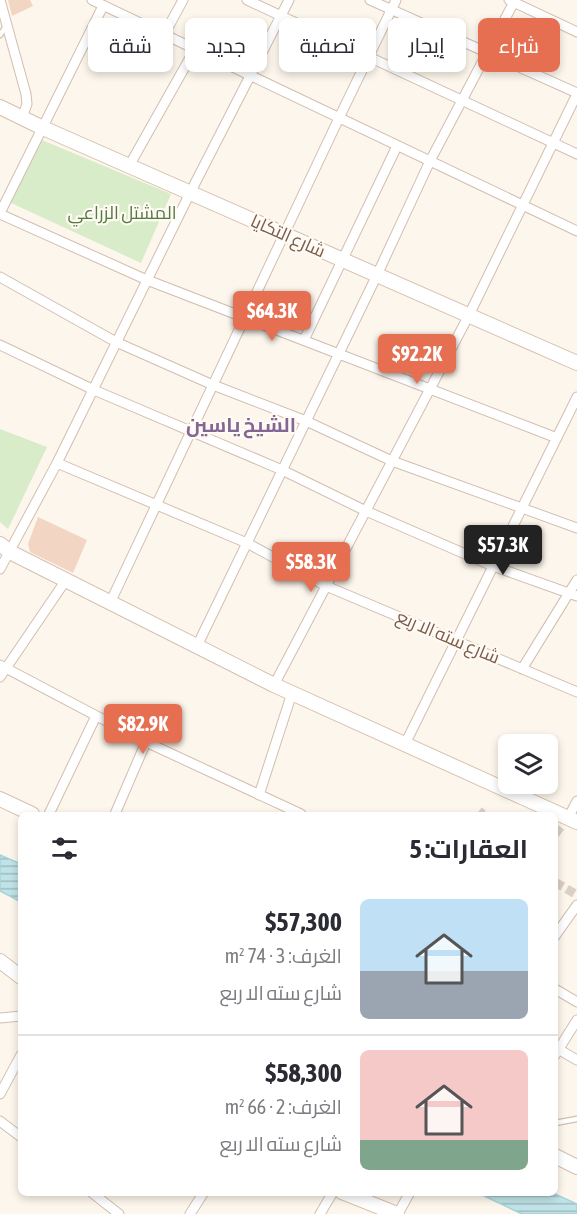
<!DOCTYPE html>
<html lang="ar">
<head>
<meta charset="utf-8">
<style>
  :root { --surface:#fff; --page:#f7f7f7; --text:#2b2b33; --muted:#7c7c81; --line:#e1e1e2; --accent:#e76f51 }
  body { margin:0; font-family:"Asap Condensed",Cairo,sans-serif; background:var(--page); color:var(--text); direction:rtl; height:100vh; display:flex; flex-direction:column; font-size:22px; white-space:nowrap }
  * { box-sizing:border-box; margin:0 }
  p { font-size:20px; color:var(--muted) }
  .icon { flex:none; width:33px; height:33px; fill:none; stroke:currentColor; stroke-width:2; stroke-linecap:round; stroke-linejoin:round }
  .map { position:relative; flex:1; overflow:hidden; direction:ltr }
  .side { position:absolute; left:18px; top:812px; width:540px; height:384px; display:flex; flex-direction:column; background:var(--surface); border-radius:9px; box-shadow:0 3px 9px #0003; direction:rtl }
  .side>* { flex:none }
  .banner { position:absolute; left:18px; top:18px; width:542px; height:54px; direction:rtl; display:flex; gap:12px }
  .controls { position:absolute; left:498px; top:734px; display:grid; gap:12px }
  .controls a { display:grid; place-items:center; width:60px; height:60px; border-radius:9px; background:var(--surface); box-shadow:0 3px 9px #0003; font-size:30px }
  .price { position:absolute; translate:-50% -51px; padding:0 14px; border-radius:6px; background:var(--accent); color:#fff; font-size:20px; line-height:39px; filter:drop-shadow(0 2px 3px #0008) }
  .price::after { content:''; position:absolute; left:50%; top:36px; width:18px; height:14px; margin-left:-9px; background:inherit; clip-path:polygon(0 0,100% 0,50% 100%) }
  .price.current { background:#222; color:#fff }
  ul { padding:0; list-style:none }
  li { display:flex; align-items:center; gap:18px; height:150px; padding:0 30px }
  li+li { border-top:2px solid var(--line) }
  li span { display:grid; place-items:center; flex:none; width:168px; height:120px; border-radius:9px; color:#555 }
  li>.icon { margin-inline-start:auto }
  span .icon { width:72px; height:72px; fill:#fffc; stroke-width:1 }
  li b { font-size:26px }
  h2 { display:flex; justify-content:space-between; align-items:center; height:72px; padding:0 30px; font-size:26px }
  .tag { padding:0 21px; border-radius:9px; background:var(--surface); box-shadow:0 3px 9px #0003; font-size:21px; line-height:54px }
  .tag.current { background:var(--accent); color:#fff }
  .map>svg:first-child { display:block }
  .green { fill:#d8ecc9 }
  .water { fill:url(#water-rules); stroke:#a5d3da; stroke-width:1.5 }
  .building { fill:#f3d5c3 }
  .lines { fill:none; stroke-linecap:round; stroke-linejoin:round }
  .street-tunnel { stroke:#dcd0c4; stroke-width:9; stroke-dasharray:9 4.5; stroke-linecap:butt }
  .lane-casing { stroke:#d1beb0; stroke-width:7 }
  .street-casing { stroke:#d1beb0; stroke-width:11 }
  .secondary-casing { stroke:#d6c0b0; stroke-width:16 }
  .lane { stroke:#fff; stroke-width:4.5 }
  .street { stroke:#fff; stroke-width:9 }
  .secondary { stroke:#fff; stroke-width:14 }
  .labels { text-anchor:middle; stroke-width:4.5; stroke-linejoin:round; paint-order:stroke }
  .park-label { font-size:18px; fill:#537a41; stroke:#fffaf3 }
  .street-label { font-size:18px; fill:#7a5c4d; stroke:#fffaf3 }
  .neighbourhood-label { font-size:20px; font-weight:bold; fill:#846695; stroke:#fffaf3 }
</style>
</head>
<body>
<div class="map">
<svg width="577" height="1214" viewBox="0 0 577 1214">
  <defs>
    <pattern id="water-rules" width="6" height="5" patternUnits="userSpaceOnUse" patternTransform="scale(1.5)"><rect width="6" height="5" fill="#bfe3e8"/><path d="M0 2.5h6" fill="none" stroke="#a0bbbe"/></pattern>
  </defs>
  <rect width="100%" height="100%" fill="#fdf6ec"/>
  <path class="green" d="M42,140L171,194L141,263L9,202Z
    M0,429L47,447L8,529L0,522Z"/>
  <path class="water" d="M0,855L21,864V902L0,891Z
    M478,1193H553L577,1204V1214H522Z"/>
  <path class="building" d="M8,0H30L33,6L12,16Z
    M38,517L87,540L73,573L30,552L28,544Z"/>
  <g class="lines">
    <path class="street-tunnel" d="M479,811L483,814
      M555,834L568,818
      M555,882L577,895"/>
    <g class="lane-casing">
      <path id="lane" d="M0,35L7,25
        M555,1123L577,1119"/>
    </g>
    <g class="street-casing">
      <path id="street" d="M0,0L26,94L27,104L22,118
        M92,0L577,231
        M247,0L577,154
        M370,0L577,93
        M509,0L577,32
        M164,35L183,0
        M129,166L195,49
        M0,213L103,6
        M0,214L147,280L557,438
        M0,277L116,342L213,385L306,421L392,461L577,528
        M304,340L397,146
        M0,345L94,390L282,470L366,511L493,566L577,596
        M57,463L247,543L326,586L577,692
        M0,569L57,463L190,193L289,0
        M110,603L339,118L396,0
        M197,646L377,275L430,161L515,0
        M0,665L146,742L301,814
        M522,669L577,580
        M0,677L66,580
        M274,685L469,315L577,94
        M405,744L577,397
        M259,795L292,693
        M49,814L96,716
        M115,814L146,742
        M568,818L577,801
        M555,936L577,905
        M555,989L577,1002
        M0,1018L21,1016
        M558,1049L577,1060
        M555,1055L577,1020
        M0,1094L21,1055
        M0,1121L21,1137
        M91,1192L119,1214
        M190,1214L204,1192
        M320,1214L333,1192
        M398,1214L410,1192"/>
    </g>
    <g class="secondary-casing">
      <path id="secondary" d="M0,107L43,128L577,363
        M0,544L10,552L274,685L577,822
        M0,799L32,814
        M0,961L21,977
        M555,1156L577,1167
        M342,1192L397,1214"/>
    </g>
    <use href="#lane" class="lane"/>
    <use href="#street" class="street"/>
    <use href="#secondary" class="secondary"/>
  </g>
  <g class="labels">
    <g class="park-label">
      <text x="122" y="219">المشتل الزراعي</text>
    </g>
    <g class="street-label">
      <text transform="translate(288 236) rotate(24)" y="6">شارع التكايا</text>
      <text transform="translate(448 637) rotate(23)" y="6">شارع سته الا ربع</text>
    </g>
    <g class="neighbourhood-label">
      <text x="241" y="432">الشيخ ياسين</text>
    </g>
  </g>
</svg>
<div class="controls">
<a><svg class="icon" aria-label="layers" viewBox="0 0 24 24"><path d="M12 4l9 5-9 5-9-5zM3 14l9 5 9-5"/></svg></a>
</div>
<b class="price" style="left:272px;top:342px">$64.3K</b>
<b class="price" style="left:417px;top:385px">$92.2K</b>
<b class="price current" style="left:503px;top:576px">$57.3K</b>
<b class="price" style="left:311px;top:593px">$58.3K</b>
<b class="price" style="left:143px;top:755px">$82.9K</b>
<div class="banner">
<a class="tag current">شراء</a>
<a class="tag">إيجار</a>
<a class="tag">تصفية</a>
<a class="tag">جديد</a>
<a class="tag">شقة</a>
</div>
<section class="side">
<h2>العقارات: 5<svg class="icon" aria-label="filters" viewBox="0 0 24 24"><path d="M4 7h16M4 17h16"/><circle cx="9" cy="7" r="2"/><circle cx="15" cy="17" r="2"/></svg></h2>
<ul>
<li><span style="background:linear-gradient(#bfe0f5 60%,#9aa5b1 0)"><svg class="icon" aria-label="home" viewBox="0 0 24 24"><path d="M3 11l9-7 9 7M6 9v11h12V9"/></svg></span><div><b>$57,300</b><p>الغرف: 3 · 74 m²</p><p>شارع سته الا ربع</p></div></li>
<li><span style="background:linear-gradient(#f6c9c9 75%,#7fa58c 0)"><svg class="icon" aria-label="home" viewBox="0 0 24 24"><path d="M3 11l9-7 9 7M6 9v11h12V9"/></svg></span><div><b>$58,300</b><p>الغرف: 2 · 66 m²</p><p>شارع سته الا ربع</p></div></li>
</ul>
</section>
</div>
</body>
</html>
